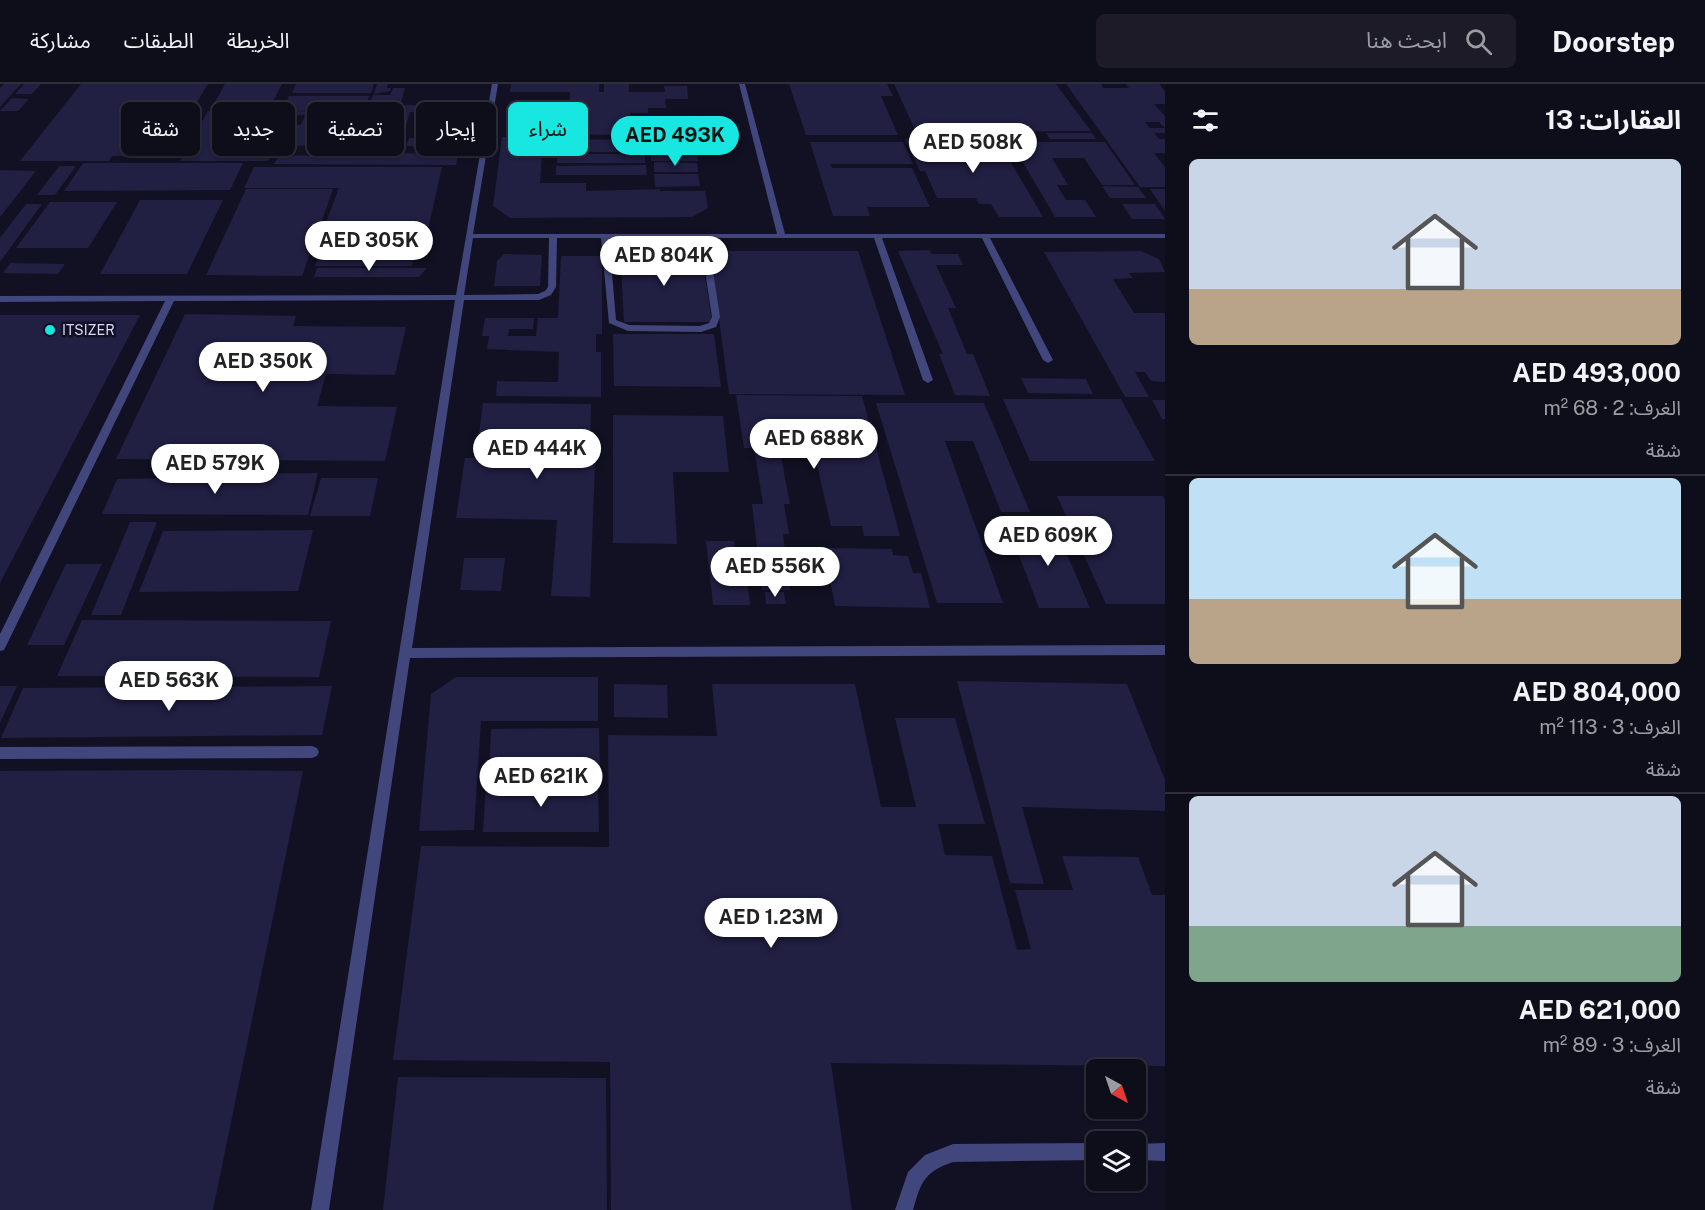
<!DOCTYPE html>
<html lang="ar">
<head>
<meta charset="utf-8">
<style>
  :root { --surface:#0e0d1a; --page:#1c1b27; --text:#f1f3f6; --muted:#9b9ca2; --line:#2e2d39; --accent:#18e6e0 }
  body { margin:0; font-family:"Public Sans","Noto Sans Arabic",sans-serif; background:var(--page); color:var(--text); direction:rtl; height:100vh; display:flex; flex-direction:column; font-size:22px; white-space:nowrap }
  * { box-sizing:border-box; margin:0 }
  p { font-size:20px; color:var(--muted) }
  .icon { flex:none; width:33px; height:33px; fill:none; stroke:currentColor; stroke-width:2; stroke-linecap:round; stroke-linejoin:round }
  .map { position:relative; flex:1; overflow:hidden; direction:ltr }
  .sheet { display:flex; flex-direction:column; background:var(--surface); width:540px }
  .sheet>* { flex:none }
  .banner { position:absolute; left:18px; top:18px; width:570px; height:54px; direction:rtl; display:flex; gap:12px }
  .needle { width:39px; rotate:140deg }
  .tools { position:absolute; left:1086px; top:975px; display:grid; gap:12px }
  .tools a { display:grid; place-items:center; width:60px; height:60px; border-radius:9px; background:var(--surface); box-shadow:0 2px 4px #0004,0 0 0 2px var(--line); font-size:30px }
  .price { position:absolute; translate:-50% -51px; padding:0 14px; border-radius:21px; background:#fff; color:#222; font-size:20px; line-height:39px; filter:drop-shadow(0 2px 3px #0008) }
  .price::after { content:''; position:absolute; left:50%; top:36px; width:18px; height:14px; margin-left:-9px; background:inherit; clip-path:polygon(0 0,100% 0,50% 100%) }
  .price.current { background:var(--accent); color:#111 }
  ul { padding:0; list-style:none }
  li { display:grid; align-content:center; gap:12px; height:318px; padding:0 24px }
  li+li { border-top:2px solid var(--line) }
  li span { display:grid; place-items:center; height:186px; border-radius:9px; color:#555 }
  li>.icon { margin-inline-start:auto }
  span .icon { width:108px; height:108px; fill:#fffc; stroke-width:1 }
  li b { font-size:26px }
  h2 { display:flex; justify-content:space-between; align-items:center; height:72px; padding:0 24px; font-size:26px }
  .pill { padding:0 21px; border-radius:9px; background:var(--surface); box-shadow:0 2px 4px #0004,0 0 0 2px var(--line); font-size:21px; line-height:54px }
  .pill.current { background:var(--accent); color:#111 }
  header { display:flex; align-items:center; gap:36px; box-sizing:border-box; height:84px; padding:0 30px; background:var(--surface); border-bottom:2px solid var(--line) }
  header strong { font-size:28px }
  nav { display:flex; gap:33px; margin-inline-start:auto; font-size:21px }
  .search { width:420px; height:54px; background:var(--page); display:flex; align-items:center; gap:15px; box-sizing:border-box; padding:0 21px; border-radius:9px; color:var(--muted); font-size:22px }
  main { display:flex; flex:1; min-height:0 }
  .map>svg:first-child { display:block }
  .building { fill:#211f42; fill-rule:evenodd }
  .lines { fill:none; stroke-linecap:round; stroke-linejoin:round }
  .lane { fill:#41467d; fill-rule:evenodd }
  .poi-dot { fill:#18e6e0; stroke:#121123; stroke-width:2 }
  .labels { text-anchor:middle; stroke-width:5; stroke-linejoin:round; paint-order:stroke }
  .far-poi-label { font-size:14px; fill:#d7d7fb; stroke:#121123; text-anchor:start }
</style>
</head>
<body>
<header>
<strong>Doorstep</strong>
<div class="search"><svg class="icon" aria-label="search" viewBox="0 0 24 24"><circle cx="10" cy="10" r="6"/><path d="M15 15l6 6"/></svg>ابحث هنا</div>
<nav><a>الخريطة</a><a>الطبقات</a><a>مشاركة</a></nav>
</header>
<main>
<section class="sheet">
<h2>العقارات: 13<svg class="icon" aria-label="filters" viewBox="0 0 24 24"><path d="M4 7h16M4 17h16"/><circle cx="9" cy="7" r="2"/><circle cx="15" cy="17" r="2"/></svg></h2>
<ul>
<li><span style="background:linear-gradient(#c9d6e8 70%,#b9a48a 0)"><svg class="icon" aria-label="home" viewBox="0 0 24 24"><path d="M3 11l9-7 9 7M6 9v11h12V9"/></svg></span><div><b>AED 493,000</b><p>الغرف: 2 · 68 m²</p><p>شقة</p></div></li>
<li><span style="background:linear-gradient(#bfe0f5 65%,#b9a48a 0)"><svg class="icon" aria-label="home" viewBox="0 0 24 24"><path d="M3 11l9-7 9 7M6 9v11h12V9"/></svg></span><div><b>AED 804,000</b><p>الغرف: 3 · 113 m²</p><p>شقة</p></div></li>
<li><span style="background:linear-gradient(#c9d6e8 70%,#7fa58c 0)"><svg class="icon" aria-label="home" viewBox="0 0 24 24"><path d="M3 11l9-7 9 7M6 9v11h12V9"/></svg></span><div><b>AED 621,000</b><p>الغرف: 3 · 89 m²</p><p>شقة</p></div></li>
</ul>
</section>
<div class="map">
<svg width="1165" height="1126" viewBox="0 0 1165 1126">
  <rect width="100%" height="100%" fill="#121123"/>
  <path class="building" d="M4,0H21L0,23V4Z
    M24,0H41L32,10H15Z
    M81,0H208L164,73L112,72L109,77H20Z
    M225,0H282L271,21H213Z
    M296,0H374L371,9H292Z
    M377,0H388L387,4H391L390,7L374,10Z
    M511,0H599V8H604V0H629V8H665L664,2H687L688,15H665L666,24H648V29H630V44H624V51L552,50L553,46H535L536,28H569L570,8H510Z
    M789,0H887L893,12H881L898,51H806Z
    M894,0H1056L1091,47L916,48Z
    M1066,0H1101L1103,4H1129L1126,0H1159L1165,7V20H1154L1165,32V49H1154L1159,55H1165V69H1154L1165,83V103H1140ZM1145,38H1159L1165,44H1150Z
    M393,4H405L399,26L368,25L373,11H390Z
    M289,12H369L365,26L285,27L348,28L345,36L318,35L317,40L332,39L324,61L289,62L291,57H283L288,45H295L297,41H301L305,31L288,32L268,77H180L208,27L282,28Z
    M12,14L29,15L18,27H0Z
    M403,21L437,22L435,29L410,28L402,55H357L355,61H340L343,55H332L337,43H347L348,38H363L366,28H401Z
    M436,28H460L458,36L434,35Z
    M431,47L453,48L449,63L406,62L409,54L429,55Z
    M1046,49H1092L1096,55H1050Z
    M914,50H938L940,55L956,54L957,58H999L1043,133H999L991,120H979L976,114H937L925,87H920L905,55L915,54Z
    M502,53H543L540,99H586V107L660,105V107H705L708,124L692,133L510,134L493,122Z
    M559,55L644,56L645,68H558Z
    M649,55H695L698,77H651Z
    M810,58H903L913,80H830L832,84H912L930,123H867L870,132H833Z
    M1011,58H1105L1135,101H1102L1084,74H1052L1068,101H1057L1066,116H1085L1096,133H1055Z
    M317,68L458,70L456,81L274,80L279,71L315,72Z
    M557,70H645V79H557Z
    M654,78L697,79L698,88H654Z
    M83,79H243L230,106L64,107Z
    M646,81L647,91H556V82Z
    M59,82H76L55,111H37Z
    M254,83H442L427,150H420L412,182H315L326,149H322L339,104H244Z
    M0,86L36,87L0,133Z
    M654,90H698L700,102L655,103Z
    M1102,102L1138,103L1146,114H1110Z
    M246,105H333L302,192L206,191Z
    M1150,105H1165V127Z
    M140,116H223L187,190H100Z
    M50,118H117L88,164H16Z
    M26,120H42L0,178V154Z
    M1122,120H1155L1165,135H1132Z
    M930,166L931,170H958L963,181H936L956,224H948L967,270H973L990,312L955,311L939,270H943L898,167Z
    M620,167H701L712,238H624Z
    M710,167H858L905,311L729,310Z
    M1141,167L1159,175L1165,188L1129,189L1133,194L1113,195L1134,229H1165V298L1151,297L1145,288H1135L1149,313H1125L1044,168Z
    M504,170L542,171L540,202H494L497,177Z
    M561,172H602V250H596V268H601V313L496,312L497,297L558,298L559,268L487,265L489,252H482L485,234H534L533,245H509L508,252H536L538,234H558Z
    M10,179L65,180L58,190L3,189Z
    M317,184H427L419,193H314Z
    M185,230L296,232L293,242L406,243L395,291L326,290L317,322L397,323L385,377L116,375Z
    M0,231H140L0,499Z
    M613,250H714L721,303L614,302Z
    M1021,294L1086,295L1093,310L1028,309Z
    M736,311L862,312L900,452H864L862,442H831L810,350L840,351L839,347L776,346L790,420H784L789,450H783L790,506H762L752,420H763L754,364H744Z
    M1003,315H1121L1155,377H1030Z
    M1152,316H1165V335H1162Z
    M483,319L591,320L590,376L561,375V379L595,380L590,513L551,512L557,436L456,434L465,374H476Z
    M876,319H984L1030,428H1001L973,357H945L1003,519H937Z
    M613,331L723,332L729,388H673L677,460L613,459Z
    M318,389L308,431L102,430L117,395L176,394L177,390Z
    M321,394H378L370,432H310Z
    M1057,412H1163L1165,416V520H1106Z
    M130,438H157L121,531H91Z
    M1007,440H1054L1090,524H1039Z
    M313,446L298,507L139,508L163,447Z
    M706,457H734L739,495H747L750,521H713Z
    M824,464L892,465L893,471L908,472L913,489H921L930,524L835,522Z
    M464,474H505L501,507L460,506Z
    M66,480H102L64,561H27Z
    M765,508H784L786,520H766Z
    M82,536L331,537L319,593L57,592Z
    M456,593H598V637H481L474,746L419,747L431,610Z
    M957,597L1127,600L1165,696V727L1022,723L1044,800L1010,799Z
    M614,600L667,601L668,634L614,633Z
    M712,600H855L881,723H916L895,634H955L985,740H938L945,771L992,772L1017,866L1031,865L1015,806H1073L1062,772L1138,773L1152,811H1165V982L831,979L852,1126H611L610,978L393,976L421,762L609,763L608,651L717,652Z
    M0,602H17L0,639Z
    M332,602L322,651L1,654L23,604Z
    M599,644L600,690L489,692L491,645Z
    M192,686L303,687L213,1126H0V687Z
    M486,700H598L599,748H483Z
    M398,993L606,994L607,1126H383Z"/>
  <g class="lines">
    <path class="lane" d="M492,0H498L473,150H777L739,0H745L785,150H1165V154H990L1053,276L1048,279L1043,276L982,154H882L933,296L928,299L923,296L874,154H708L720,233L716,243L701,248L628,247L609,239L601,154H557L556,203L551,211L539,216H464L412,564L1165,561V571L410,574L329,1126H311L455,216L174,217L6,562L4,566L0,567V550L165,217L0,218V212L456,211ZM473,154H549L548,203L545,207L538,210L464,211ZM609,154H700L712,233L709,239L700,242L629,241L616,236Z
      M312,662L317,664L319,668L317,672L312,674L0,675V663Z
      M1165,1059V1077L1136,1076V1060Z
      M953,1060L1096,1059V1076L953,1078C924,1088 921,1098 913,1126H895L908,1088L925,1071Z"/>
  </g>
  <circle class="poi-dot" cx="50" cy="246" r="6"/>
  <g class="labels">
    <g class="far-poi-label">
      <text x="62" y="251">ITSIZER</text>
    </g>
  </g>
</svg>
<div class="tools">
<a><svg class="needle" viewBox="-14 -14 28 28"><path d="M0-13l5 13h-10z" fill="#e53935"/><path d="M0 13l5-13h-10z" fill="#9b9ca2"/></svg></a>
<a><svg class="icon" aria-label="layers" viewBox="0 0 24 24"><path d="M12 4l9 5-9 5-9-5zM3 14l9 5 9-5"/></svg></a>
</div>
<b class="price current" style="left:675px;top:83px">AED 493K</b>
<b class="price" style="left:973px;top:90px">AED 508K</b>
<b class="price" style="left:369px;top:188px">AED 305K</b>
<b class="price" style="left:664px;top:203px">AED 804K</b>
<b class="price" style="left:263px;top:309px">AED 350K</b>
<b class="price" style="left:814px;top:386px">AED 688K</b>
<b class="price" style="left:537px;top:396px">AED 444K</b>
<b class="price" style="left:215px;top:411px">AED 579K</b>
<b class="price" style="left:1048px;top:483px">AED 609K</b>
<b class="price" style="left:775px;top:514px">AED 556K</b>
<b class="price" style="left:169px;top:628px">AED 563K</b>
<b class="price" style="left:541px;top:724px">AED 621K</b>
<b class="price" style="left:771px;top:865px">AED 1.23M</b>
<div class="banner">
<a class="pill current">شراء</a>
<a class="pill">إيجار</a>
<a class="pill">تصفية</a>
<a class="pill">جديد</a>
<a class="pill">شقة</a>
</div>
</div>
</main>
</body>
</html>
